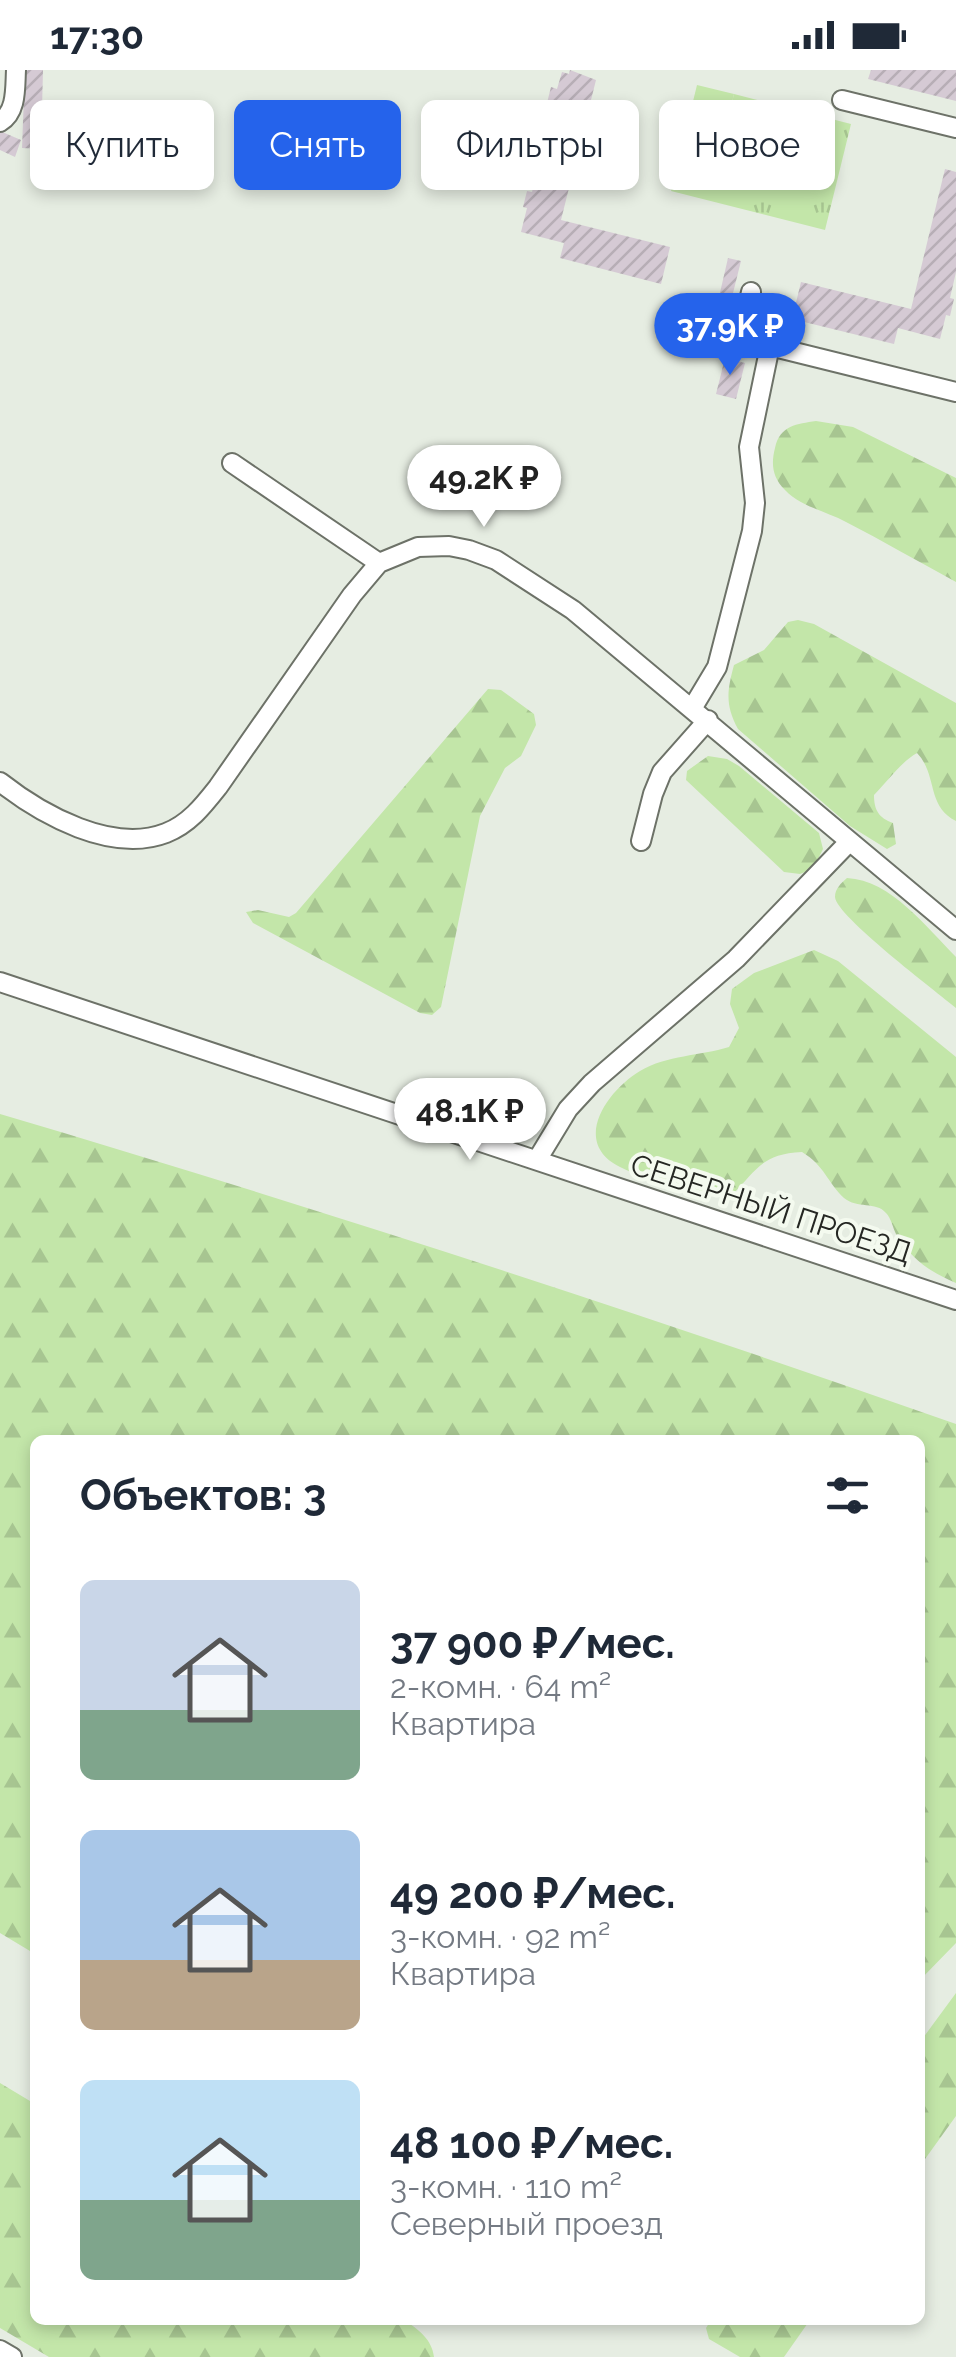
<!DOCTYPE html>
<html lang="ru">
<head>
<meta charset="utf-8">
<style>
  :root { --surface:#fff; --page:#f2f2f3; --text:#1f2937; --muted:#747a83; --accent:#2563eb }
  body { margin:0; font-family:Raleway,sans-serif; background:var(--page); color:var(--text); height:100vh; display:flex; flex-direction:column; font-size:38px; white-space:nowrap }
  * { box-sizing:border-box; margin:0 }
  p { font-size:32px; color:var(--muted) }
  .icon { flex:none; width:55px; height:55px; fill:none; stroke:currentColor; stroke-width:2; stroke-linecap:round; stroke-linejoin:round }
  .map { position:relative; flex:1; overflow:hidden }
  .drawer { position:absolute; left:30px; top:1365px; width:895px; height:890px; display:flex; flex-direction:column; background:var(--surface); border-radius:15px; box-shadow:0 5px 15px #0003 }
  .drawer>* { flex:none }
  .guide { position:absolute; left:30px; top:30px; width:898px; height:90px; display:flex; gap:20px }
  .price { position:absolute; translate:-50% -85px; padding:0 22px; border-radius:35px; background:#fff; color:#222; font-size:32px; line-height:65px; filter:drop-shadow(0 2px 5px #0008) }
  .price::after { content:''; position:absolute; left:50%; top:60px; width:30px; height:22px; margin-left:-15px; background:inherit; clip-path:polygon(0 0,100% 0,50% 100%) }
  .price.on { background:var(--accent); color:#fff }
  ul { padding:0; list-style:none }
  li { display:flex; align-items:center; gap:30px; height:250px; padding:0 50px }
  li span { display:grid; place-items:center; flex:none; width:280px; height:200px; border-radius:15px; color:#555 }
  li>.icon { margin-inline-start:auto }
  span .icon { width:120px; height:120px; fill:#fffc; stroke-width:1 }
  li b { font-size:42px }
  h2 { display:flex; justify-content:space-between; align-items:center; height:120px; padding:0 50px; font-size:42px }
  .pill { padding:0 35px; border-radius:15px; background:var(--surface); box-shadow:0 5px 15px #0003; font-size:35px; line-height:90px }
  .pill.on { background:var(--accent); color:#fff }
  .status { display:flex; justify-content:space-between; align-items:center; height:70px; padding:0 50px; background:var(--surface); direction:ltr }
  .status svg { height:28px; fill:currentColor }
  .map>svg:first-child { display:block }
  .forest { fill:url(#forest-firs) }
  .park { fill:url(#park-tufts) }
  .pitch { fill:#c3e6a9 }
  .building { fill:url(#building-hatch) }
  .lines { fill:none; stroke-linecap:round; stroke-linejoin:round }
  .minor-casing { stroke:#6d7268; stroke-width:22 }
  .minor { stroke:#fff; stroke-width:18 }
  .labels { text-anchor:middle; stroke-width:8; stroke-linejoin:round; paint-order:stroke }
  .street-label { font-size:30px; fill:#252723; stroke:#f4faef }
</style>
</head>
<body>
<div class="status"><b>17:30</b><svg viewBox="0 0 49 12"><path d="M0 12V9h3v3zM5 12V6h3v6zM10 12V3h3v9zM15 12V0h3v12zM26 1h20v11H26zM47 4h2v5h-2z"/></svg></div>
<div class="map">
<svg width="956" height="2287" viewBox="0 0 956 2287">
  <defs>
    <pattern id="forest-firs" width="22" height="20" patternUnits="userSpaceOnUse" patternTransform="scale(2.5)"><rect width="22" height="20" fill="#c3e6a9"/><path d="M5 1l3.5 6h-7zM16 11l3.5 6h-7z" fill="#a7c591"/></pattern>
    <pattern id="park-tufts" width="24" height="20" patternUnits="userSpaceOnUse" patternTransform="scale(2.5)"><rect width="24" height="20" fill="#c3e6a9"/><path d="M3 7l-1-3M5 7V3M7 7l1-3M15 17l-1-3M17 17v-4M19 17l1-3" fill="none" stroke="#a7c591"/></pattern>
    <pattern id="building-hatch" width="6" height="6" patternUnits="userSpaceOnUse" patternTransform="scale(2.5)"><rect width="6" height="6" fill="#d5cad4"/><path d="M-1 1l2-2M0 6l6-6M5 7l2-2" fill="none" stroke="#b7aeb6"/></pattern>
  </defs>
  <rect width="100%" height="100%" fill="#e6ede2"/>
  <path class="forest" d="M816,351L853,357L956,408V512C919,492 883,471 846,452C826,441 801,437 785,420C772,407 771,394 775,378C780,355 797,354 816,351Z
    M798,550L814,554L956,633V751C926,736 938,705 917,683C901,692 888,711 874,725C874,740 879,748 893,753L896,774L887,779L850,756L738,659C725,635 727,621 734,595L764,580L788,552Z
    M488,619L501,620L534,644L536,655L521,686L505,698L480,746L441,937L432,945L420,943L253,853L246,842L258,840L289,847L296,843Z
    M708,686L727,689L739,696L819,763L823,779L813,799L800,804L784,802L686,710L687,701Z
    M847,808C891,810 927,858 956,887V938C937,922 836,846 835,827C835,819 841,813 847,808Z
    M814,880L838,891L956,987V1213C930,1202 911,1189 896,1164C893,1158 891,1148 886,1143C876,1131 857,1139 844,1128C827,1112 825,1096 802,1082C761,1084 757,1100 731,1126C698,1124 650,1112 620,1097C570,1072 608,1020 640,1001C667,985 700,986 729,977L739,958L730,934L732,919L754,903Z
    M0,1044C321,1139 640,1243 956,1354V1873L920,1910V1370H35V1884L0,1863Z
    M956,1923V2046L920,2096V1972Z
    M0,2013L35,2034V2250H404C418,2259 432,2269 434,2287H49L0,2258Z
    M711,2250H810L784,2287H740L709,2269L706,2258Z"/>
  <path class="park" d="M697,15L734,24L717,93L756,103L773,34L851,54L825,160L671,121Z"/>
  <path class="pitch" d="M734,24L773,34L756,104L716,94Z"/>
  <path class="building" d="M25,0H43L41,79L22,78Z
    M570,0L596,10L561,150L670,177L661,214L560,188L564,173L521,162L527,138L523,137L527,121L532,122L540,89L535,88L540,70L544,71L554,34L547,33L551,17L557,19L562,2L569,4Z
    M871,0H956V31L868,9Z
    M0,61L21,70L15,87L0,80Z
    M945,99L956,102V202L950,228L954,229L950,246L946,245L940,269L898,258L894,274L792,249L801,212L911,239Z
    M728,188L741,191L728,243L716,240Z
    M725,288L745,293L736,329L716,324Z"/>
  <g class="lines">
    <g class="minor-casing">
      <path id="minor" d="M842,30L956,58
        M0,52C17,42 15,18 16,0
        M706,261L740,269
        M770,276L956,322
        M232,393L379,493
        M693,637L717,597L752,461L755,433L749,377L770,276L740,269L751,222
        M0,712C42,745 112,784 166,763C189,754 203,736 218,717L352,525L379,493L418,477L449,476L469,480L496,490L573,540L956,860
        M641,771L653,724L662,702L708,650
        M0,912L956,1230
        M537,1090L568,1039L592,1013L736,889L849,772
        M0,2280L12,2287"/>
    </g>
    <use href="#minor" class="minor"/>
  </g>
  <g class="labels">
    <g class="street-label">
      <text transform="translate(771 1139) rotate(18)" y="10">СЕВЕРНЫЙ ПРОЕЗД</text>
    </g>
  </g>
</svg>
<b class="price on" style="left:730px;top:308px">37.9K ₽</b>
<b class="price" style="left:484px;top:460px">49.2K ₽</b>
<b class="price" style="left:470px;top:1093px">48.1K ₽</b>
<div class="guide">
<a class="pill">Купить</a>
<a class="pill on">Снять</a>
<a class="pill">Фильтры</a>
<a class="pill">Новое</a>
</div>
<section class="drawer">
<h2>Объектов: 3<svg class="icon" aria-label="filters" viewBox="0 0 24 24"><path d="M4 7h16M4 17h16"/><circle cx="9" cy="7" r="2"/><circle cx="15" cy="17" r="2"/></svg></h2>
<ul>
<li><span style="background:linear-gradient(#c9d6e8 65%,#7fa58c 0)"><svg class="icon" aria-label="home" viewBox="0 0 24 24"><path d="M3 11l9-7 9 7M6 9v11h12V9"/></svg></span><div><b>37 900 ₽/мес.</b><p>2-комн. · 64 m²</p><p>Квартира</p></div></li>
<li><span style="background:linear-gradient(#a9c7e8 65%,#b9a48a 0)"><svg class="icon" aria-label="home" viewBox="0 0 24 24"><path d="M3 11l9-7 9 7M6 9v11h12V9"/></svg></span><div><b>49 200 ₽/мес.</b><p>3-комн. · 92 m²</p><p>Квартира</p></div></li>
<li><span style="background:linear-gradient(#bfe0f5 60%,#7fa58c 0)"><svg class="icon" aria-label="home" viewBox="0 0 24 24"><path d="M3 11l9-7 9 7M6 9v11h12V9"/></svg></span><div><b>48 100 ₽/мес.</b><p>3-комн. · 110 m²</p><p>Северный проезд</p></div></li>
</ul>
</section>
</div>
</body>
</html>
